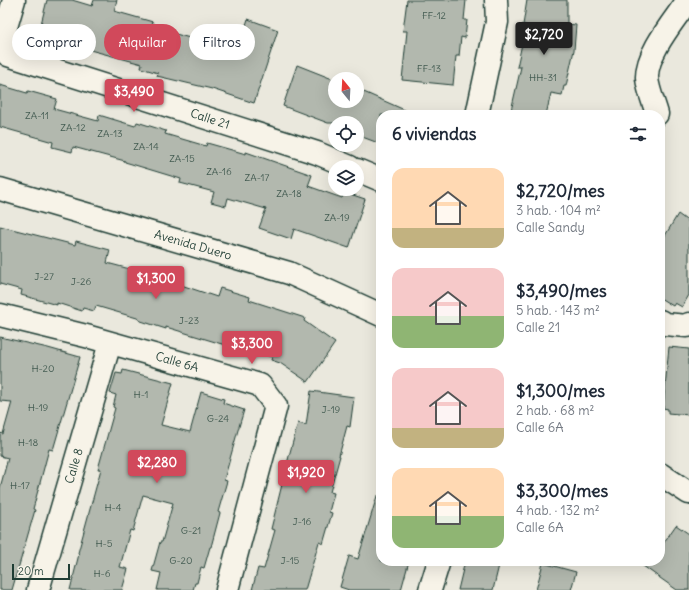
<!DOCTYPE html>
<html lang="es">
<head>
<meta charset="utf-8">
<style>
  :root { --surface:#fff; --page:#f6f6f7; --text:#1f2937; --muted:#747a83; --accent:#d1495b }
  body { margin:0; font-family:Delius,sans-serif; background:var(--page); color:var(--text); height:100vh; display:flex; flex-direction:column; font-size:15px; white-space:nowrap }
  * { box-sizing:border-box; margin:0 }
  p { font-size:13px; color:var(--muted) }
  .icon { flex:none; width:22px; height:22px; fill:none; stroke:currentColor; stroke-width:2; stroke-linecap:round; stroke-linejoin:round }
  .map { position:relative; flex:1; overflow:hidden }
  .sheet { position:absolute; left:376px; top:110px; width:289px; height:456px; display:flex; flex-direction:column; background:var(--surface); border-radius:16px; box-shadow:0 4px 16px #0002 }
  .sheet>* { flex:none }
  .hud { position:absolute; left:12px; top:24px; width:304px; height:36px; display:flex; gap:8px }
  .needle { width:26px; rotate:342deg }
  .fabs { position:absolute; left:328px; top:72px; display:grid; gap:8px }
  .fabs a { display:grid; place-items:center; width:36px; height:36px; border-radius:50%; background:var(--surface); box-shadow:0 4px 16px #0002; font-size:20px }
  .scale { position:absolute; left:12px; bottom:10px; width:58px; box-sizing:border-box; padding-left:4px; border:2px solid #1f3d34; border-top:0; font-size:11px; line-height:14px; white-space:nowrap; color:#1f3d34; -webkit-text-stroke:3px #f7f3e8; paint-order:stroke }
  .price { position:absolute; translate:-50% -34px; padding:0 9px; border-radius:4px; background:var(--accent); color:#fff; font-size:13px; line-height:26px; filter:drop-shadow(0 1px 2px #0008) }
  .price::after { content:''; position:absolute; left:50%; top:24px; width:12px; height:9px; margin-left:-6px; background:inherit; clip-path:polygon(0 0,100% 0,50% 100%) }
  .price.active { background:#222; color:#fff }
  ul { padding:0; list-style:none }
  li { display:flex; align-items:center; gap:12px; height:100px; padding:0 16px }
  li span { display:grid; place-items:center; flex:none; width:112px; height:80px; border-radius:12px; color:#555 }
  li>.icon { margin-inline-start:auto }
  span .icon { width:48px; height:48px; fill:#fffc; stroke-width:1 }
  li b { font-size:17px }
  h2 { display:flex; justify-content:space-between; align-items:center; height:48px; padding:0 16px; font-size:17px }
  .tag { padding:0 14px; border-radius:18px; background:var(--surface); box-shadow:0 4px 16px #0002; font-size:14px; line-height:36px }
  .tag.active { background:var(--accent); color:#fff }
  .map>svg:first-child { display:block }
  .building { fill:#b2b8ae; stroke:#1f3d34 }
  .lines { fill:none; stroke-linecap:round; stroke-linejoin:round }
  .minor-casing { stroke:#1f3d34; stroke-width:25 }
  .minor { stroke:#f7f3e8; stroke-width:22 }
  .labels { text-anchor:middle; stroke-width:3; stroke-linejoin:round; paint-order:stroke }
  .number-label { font-size:10px; fill:#445c52 }
  .street-label { font-size:12px; fill:#1f3d34; stroke:#f7f3e8 }
</style>
</head>
<body>
<div class="map">
<svg width="689" height="590" viewBox="0 0 689 590">
  <rect width="100%" height="100%" fill="#eae8dd"/>
  <filter id="ink" filterUnits="userSpaceOnUse"><feTurbulence type="fractalNoise" baseFrequency=".025" numOctaves="2"/><feDisplacementMap in="SourceGraphic" scale="8" xChannelSelector="R" yChannelSelector="G"/><feConvolveMatrix kernelMatrix="1 2 1 2 8 2 1 2 1" color-interpolation-filters="sRGB"/></filter>
  <g filter="url(#ink)">
    <path class="building" d="M47,0H72L92,6L94,0H117L114,11L153,22L151,27L211,44L214,36L240,43L248,19L278,30L254,103L212,89L157,76L158,73L141,68L142,64L38,36Z
      M407,0H466L464,20H467L465,38L461,37L459,56H456L453,85L402,80L407,31H403Z
      M527,0H567V24L576,25L574,50L566,86H564L562,95L551,93L546,115H510L521,67H517L526,25H523Z
      M297,65L335,80V101H357V89L416,115H381V144L357,135V123H328L283,106Z
      M0,85L27,93L28,91L57,99L54,109L98,121L99,115L135,126L137,122L166,131L165,134L206,146L207,143L246,154V152L312,175L308,186L342,198L344,192L365,199L349,248L294,229L291,239L259,228L266,209L228,198L226,206L211,202L214,192L180,183L181,179L125,162V161L73,147L72,152L52,147L53,142L0,127Z
      M678,214L689,222V295L682,307L675,303L673,306L660,298V244Z
      M0,226L75,245L76,241L110,250L107,263L145,273L146,268L179,277L178,284L217,297L220,288L250,297L249,300L305,318L304,321L335,343L308,382L280,363L271,360L272,357L236,346L235,348L166,327V329L141,321L137,318L96,306L94,311L83,308L82,311L57,303V305L21,295L22,290L0,284Z
      M0,337L48,348L80,357L53,450L49,449L33,509L35,510L12,590H0V488L8,458L0,456V433L3,434L12,402L0,401Z
      M669,347L689,349V415L668,413V409L663,408Z
      M123,370L173,383L161,425L190,432L201,392L224,399L223,403L244,410L238,430L224,480L227,481L218,512L220,513L211,547H210L204,568L201,567L197,583H195L193,590H157L161,573L152,571L160,542H162L173,503L143,495L133,531L130,530L120,567L128,569L122,590H70L79,554L78,553L101,469H98L115,408L113,407L116,395L110,393L116,373L122,374Z
      M311,391L354,397L350,427L347,426L339,456H340L330,492L334,493L329,512L332,513L323,544L319,542L305,590H252L258,568L264,569L275,530L271,529L289,456L298,423L306,425Z
      M377,496H381V561H409L401,590H349L340,587L349,556L358,559Z
      M676,525L689,534V590H677L636,561H660V548Z
      M465,561H500L493,590H458Z
      M543,563L576,572L571,590H536Z"/>
    <g class="lines">
      <g class="minor-casing">
        <path id="minor" d="M14,0L4,34L8,55L317,153L350,167
          M657,114C654,103 648,90 647,78C646,53 674,21 688,0
          M477,115L497,22L496,0
          M357,170L381,180
          M0,189L289,273L381,315
          M0,315L90,337L260,385L276,406L227,590
          M660,321L665,324L687,326L689,324
          M660,474L689,493
          M38,590L110,343
          M430,590L439,561"/>
      </g>
      <use href="#minor" class="minor"/>
    </g>
  </g>
  <g class="labels">
    <g class="number-label">
      <text x="434" y="19">FF-12</text>
      <text x="429" y="72">FF-13</text>
      <text x="543" y="81">HH-31</text>
      <text x="37" y="119">ZA-11</text>
      <text x="73" y="131">ZA-12</text>
      <text x="110" y="137">ZA-13</text>
      <text x="146" y="150">ZA-14</text>
      <text x="182" y="162">ZA-15</text>
      <text x="219" y="175">ZA-16</text>
      <text x="257" y="181">ZA-17</text>
      <text x="289" y="197">ZA-18</text>
      <text x="337" y="221">ZA-19</text>
      <text x="44" y="280">J-27</text>
      <text x="81" y="285">J-26</text>
      <text x="189" y="324">J-23</text>
      <text x="43" y="372">H-20</text>
      <text x="141" y="398">H-1</text>
      <text x="38" y="411">H-19</text>
      <text x="331" y="413">J-19</text>
      <text x="218" y="422">G-24</text>
      <text x="28" y="446">H-18</text>
      <text x="20" y="489">H-17</text>
      <text x="113" y="511">H-4</text>
      <text x="302" y="525">J-16</text>
      <text x="191" y="534">G-21</text>
      <text x="104" y="547">H-5</text>
      <text x="181" y="564">G-20</text>
      <text x="290" y="564">J-15</text>
      <text x="102" y="577">H-6</text>
    </g>
    <g class="street-label">
      <text transform="translate(210 119) rotate(18)" y="4">Calle 21</text>
      <text transform="translate(193 245) rotate(16)" y="4">Avenida Duero</text>
      <text transform="translate(177 362) rotate(16)" y="4">Calle 6A</text>
      <text transform="translate(74 466) rotate(-74)" y="4">Calle 8</text>
    </g>
  </g>
</svg>
<div class="fabs">
<a><svg class="needle" viewBox="-14 -14 28 28"><path d="M0-13l5 13h-10z" fill="#e53935"/><path d="M0 13l5-13h-10z" fill="#747a83"/></svg></a>
<a><svg class="icon" aria-label="locate" viewBox="0 0 24 24"><circle cx="12" cy="12" r="6"/><path d="M12 2v4M12 18v4M2 12h4M18 12h4"/></svg></a>
<a><svg class="icon" aria-label="layers" viewBox="0 0 24 24"><path d="M12 4l9 5-9 5-9-5zM3 14l9 5 9-5"/></svg></a>
</div>
<div class="scale">20 m</div>
<b class="price active" style="left:544px;top:56px">$2,720</b>
<b class="price" style="left:134px;top:113px">$3,490</b>
<b class="price" style="left:156px;top:300px">$1,300</b>
<b class="price" style="left:252px;top:365px">$3,300</b>
<b class="price" style="left:157px;top:484px">$2,280</b>
<b class="price" style="left:306px;top:494px">$1,920</b>
<div class="hud">
<a class="tag">Comprar</a>
<a class="tag active">Alquilar</a>
<a class="tag">Filtros</a>
</div>
<section class="sheet">
<h2>6 viviendas<svg class="icon" aria-label="filters" viewBox="0 0 24 24"><path d="M4 7h16M4 17h16"/><circle cx="9" cy="7" r="2"/><circle cx="15" cy="17" r="2"/></svg></h2>
<ul>
<li><span style="background:linear-gradient(#ffd9b3 75%,#c2b280 0)"><svg class="icon" aria-label="home" viewBox="0 0 24 24"><path d="M3 11l9-7 9 7M6 9v11h12V9"/></svg></span><div><b>$2,720/mes</b><p>3 hab. · 104 m²</p><p>Calle Sandy</p></div></li>
<li><span style="background:linear-gradient(#f6c9c9 60%,#8fb573 0)"><svg class="icon" aria-label="home" viewBox="0 0 24 24"><path d="M3 11l9-7 9 7M6 9v11h12V9"/></svg></span><div><b>$3,490/mes</b><p>5 hab. · 143 m²</p><p>Calle 21</p></div></li>
<li><span style="background:linear-gradient(#f6c9c9 75%,#c2b280 0)"><svg class="icon" aria-label="home" viewBox="0 0 24 24"><path d="M3 11l9-7 9 7M6 9v11h12V9"/></svg></span><div><b>$1,300/mes</b><p>2 hab. · 68 m²</p><p>Calle 6A</p></div></li>
<li><span style="background:linear-gradient(#ffd9b3 60%,#8fb573 0)"><svg class="icon" aria-label="home" viewBox="0 0 24 24"><path d="M3 11l9-7 9 7M6 9v11h12V9"/></svg></span><div><b>$3,300/mes</b><p>4 hab. · 132 m²</p><p>Calle 6A</p></div></li>
</ul>
</section>
</div>
</body>
</html>
